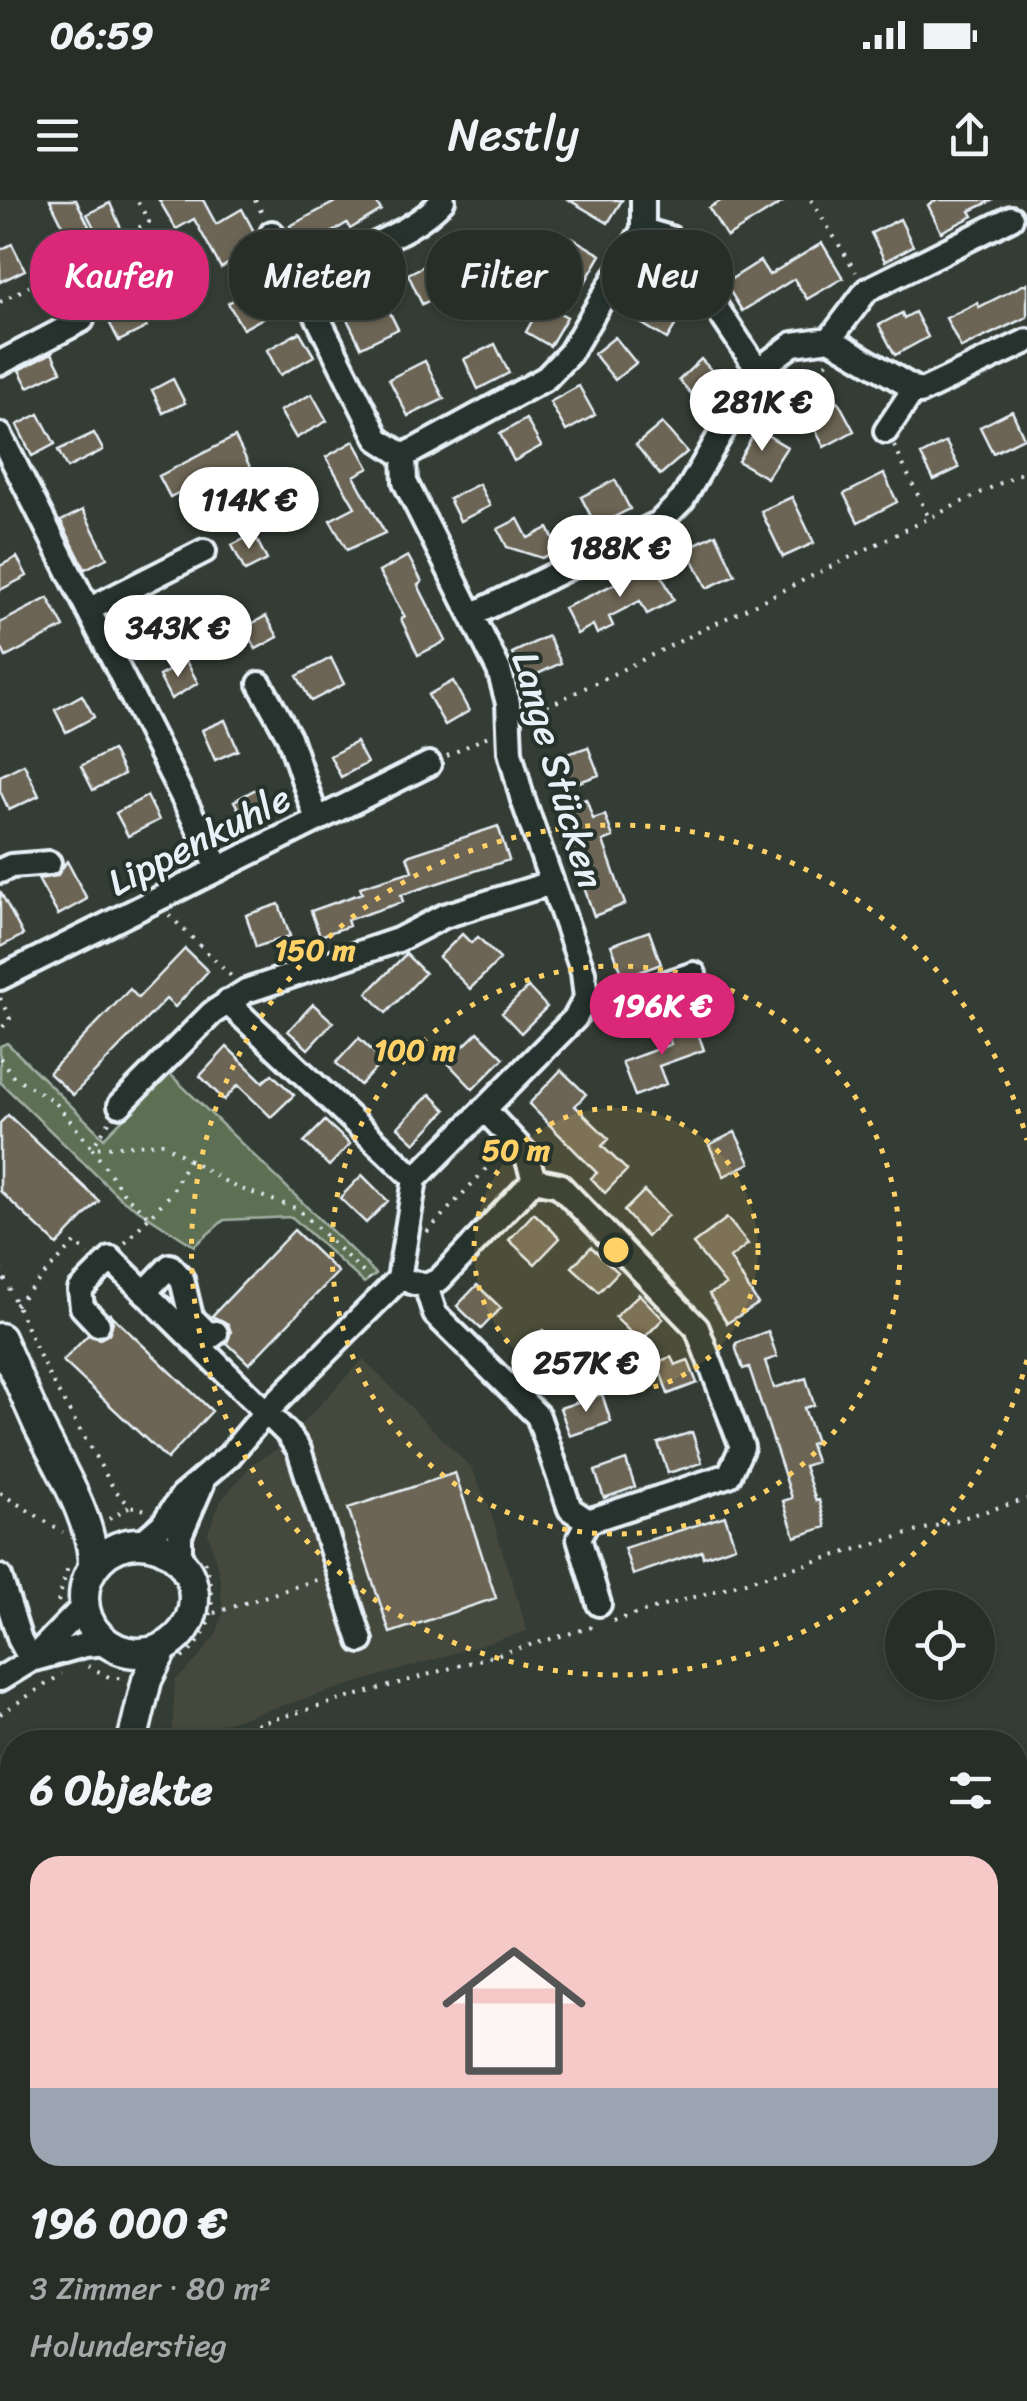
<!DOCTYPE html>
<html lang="de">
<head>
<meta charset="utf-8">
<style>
  :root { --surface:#272e28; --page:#2f3630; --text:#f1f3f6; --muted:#a4a8a8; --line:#434a45; --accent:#db2777 }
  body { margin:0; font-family:Sriracha,sans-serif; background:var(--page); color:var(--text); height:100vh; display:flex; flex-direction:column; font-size:38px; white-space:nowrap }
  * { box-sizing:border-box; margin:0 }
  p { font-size:32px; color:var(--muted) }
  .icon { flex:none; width:55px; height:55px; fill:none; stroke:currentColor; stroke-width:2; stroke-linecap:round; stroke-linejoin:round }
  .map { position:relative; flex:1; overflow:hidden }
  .sheet { position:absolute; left:0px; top:1530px; width:1028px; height:672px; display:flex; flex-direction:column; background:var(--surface); border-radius:40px 40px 0 0; box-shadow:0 2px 8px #0004,0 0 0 2px var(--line) }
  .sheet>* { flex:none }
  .banner { position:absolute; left:30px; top:30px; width:968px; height:90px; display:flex; gap:20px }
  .tools { position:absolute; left:885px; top:1390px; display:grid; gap:20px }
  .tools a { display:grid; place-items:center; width:110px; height:110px; border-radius:50%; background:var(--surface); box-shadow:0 2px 8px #0004,0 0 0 2px var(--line); font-size:50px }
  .price { position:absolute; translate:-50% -85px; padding:0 22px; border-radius:35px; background:#fff; color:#222; font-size:32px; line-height:65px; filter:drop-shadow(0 2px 5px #0008) }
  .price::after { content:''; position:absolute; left:50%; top:60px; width:30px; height:22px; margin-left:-15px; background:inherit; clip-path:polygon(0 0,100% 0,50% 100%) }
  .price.active { background:var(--accent); color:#fff }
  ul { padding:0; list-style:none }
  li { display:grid; align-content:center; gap:20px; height:530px; padding:0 30px }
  li span { display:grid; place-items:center; height:310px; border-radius:30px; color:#555 }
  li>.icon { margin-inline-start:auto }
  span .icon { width:180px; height:180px; fill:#fffc; stroke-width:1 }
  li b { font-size:42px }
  h2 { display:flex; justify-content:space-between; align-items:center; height:120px; padding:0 30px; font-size:42px }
  .pill { padding:0 35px; border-radius:40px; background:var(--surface); box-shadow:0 2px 8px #0004,0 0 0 2px var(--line); font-size:35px; line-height:90px }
  .pill.active { background:var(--accent); color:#fff }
  .status { display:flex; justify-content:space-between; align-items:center; height:70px; padding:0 50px; background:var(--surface); direction:ltr }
  .status svg { height:28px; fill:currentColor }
  header { display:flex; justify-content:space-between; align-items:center; height:130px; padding:0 30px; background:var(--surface); font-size:45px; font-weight:600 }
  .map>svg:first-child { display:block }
  .built { fill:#45493e }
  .green { fill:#5d6f52; stroke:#a2b0a5; stroke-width:2.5 }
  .building { fill:#6c6554; stroke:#e8f1f8; stroke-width:2.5 }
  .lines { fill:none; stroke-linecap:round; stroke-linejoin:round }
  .minor-casing { stroke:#e8f1f8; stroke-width:30 }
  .major-casing { stroke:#e8f1f8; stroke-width:35 }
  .path { stroke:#e8f1f8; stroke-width:4; stroke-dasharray:2.5 8; stroke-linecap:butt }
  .minor { stroke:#26332d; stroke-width:22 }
  .major { stroke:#26332d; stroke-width:28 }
  .ring { fill:none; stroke:#ffd166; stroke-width:5; stroke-dasharray:5 10 }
  .labels { text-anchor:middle; stroke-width:8; stroke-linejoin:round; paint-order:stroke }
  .street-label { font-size:38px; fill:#e8f1f8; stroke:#26332d }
  .centre { fill:#ffd166; stroke:#26332d; stroke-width:5 }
  .ring-label { font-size:30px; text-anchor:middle; font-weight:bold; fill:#ffd166; stroke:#26332d; stroke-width:8; stroke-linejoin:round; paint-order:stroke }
</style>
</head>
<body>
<div class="status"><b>06:59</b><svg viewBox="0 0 49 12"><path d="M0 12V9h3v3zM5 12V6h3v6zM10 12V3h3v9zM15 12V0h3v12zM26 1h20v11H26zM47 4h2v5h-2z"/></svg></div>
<header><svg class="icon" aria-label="menu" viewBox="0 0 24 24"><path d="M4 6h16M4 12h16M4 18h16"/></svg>Nestly<svg class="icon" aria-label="share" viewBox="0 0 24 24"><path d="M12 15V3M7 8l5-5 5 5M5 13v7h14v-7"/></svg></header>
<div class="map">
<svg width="1027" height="2201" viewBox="0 0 1027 2201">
  <rect width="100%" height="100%" fill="#343d35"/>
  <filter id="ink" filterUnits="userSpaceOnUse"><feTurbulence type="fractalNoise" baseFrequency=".01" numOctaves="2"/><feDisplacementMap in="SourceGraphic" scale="20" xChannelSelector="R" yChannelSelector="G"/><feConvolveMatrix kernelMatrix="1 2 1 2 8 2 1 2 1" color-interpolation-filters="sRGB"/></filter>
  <g filter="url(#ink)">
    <path class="built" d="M363,1159L471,1268L488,1304L527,1431L172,1539L175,1481L197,1460L217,1433L223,1413L220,1377L208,1332L221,1301L252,1264L279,1248Z"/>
    <path class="green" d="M7,843L104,938L169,873L376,1074L364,1083L292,1017L224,1020L194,1046L120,998L0,882V846Z"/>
    <path class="building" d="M50,0H76L89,26L68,36Z
      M159,0H203L216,24L242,9L261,45L221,68L194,19L176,29Z
      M339,0H375L381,10L350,29L347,23L304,49L290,26Z
      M569,0H622L608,23Z
      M722,0H786L727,37L709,8Z
      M937,0H993L970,11L973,16L941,32L928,5Z
      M110,3L136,63L83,90L72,68L106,51L87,14Z
      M900,19L913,46L885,61L871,33Z
      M488,29L513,44L496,73L470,58Z
      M572,38L601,55L584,84L555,67Z
      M822,43L843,78L807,99L794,79L742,111L725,83L760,61L769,75Z
      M12,44L25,70L0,82V50Z
      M440,58H446L462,91L442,101L439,96L422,104L408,74Z
      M1027,83V117L961,148L946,118L977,103L979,107Z
      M258,87L272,113L243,129L228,103Z
      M378,89L398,129L361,147L341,107Z
      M651,95L682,114L667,139L636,120Z
      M134,102L147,127L119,141L106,116Z
      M542,103L567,117L550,146L526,132Z
      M915,112L928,137L895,155L879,125L902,113L904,118Z
      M300,132L314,156L280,175L267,150Z
      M615,137L636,163L615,180L594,154Z
      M495,144L509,173L478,189L464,159Z
      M52,153L61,171L28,187L19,170Z
      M701,159L727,187L704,208L679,180Z
      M425,161L444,199L408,216L389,179Z
      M173,179L185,203L163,213L152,190Z
      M579,186L595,215L566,231L550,202Z
      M312,194L327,221L296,238L280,211Z
      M838,201L854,231L824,247L809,217Z
      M1012,211L1024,238L993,253L980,227Z
      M39,214L55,244L32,256L17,225Z
      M526,219L541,246L514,261L500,234Z
      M662,223L687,252L660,275L636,245Z
      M757,229L787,247L767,278L738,261Z
      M94,233L103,250L67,268L58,250Z
      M235,237L254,275L224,291L216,274L170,297L159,276Z
      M354,241L369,268L354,276L385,333L347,350L330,320L355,307L326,257Z
      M946,242L959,268L934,280L921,255Z
      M884,274L897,302L858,322L844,294Z
      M615,280L630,309L596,326L581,297Z
      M479,284L490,306L460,321L449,299Z
      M792,297L814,343L783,357L761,311Z
      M83,310L107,358L85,369L61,321Z
      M518,319L528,338L548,328L559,350L542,358L507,347L498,329Z
      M254,334L267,360L245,371L232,345Z
      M716,334L735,375L707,388L687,348Z
      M408,356L422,382L418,385L446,441L418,455L401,419L405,417L379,372Z
      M17,357L27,376L0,390V366Z
      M656,364L674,400L647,414L640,401L609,417L613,426L597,434L593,425L577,434L564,408Z
      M48,398L64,427L6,457L0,445V423Z
      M150,399L161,421L133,435L122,413Z
      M266,416L278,437L256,449L244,428Z
      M548,436L561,463L525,480L512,453Z
      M331,458L344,484L311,501L297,476Z
      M186,461L198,483L171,499L159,476Z
      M453,481L469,511L445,525L428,495Z
      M82,495L94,517L66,532L55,510Z
      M225,520L238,550L215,560L202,530Z
      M356,542L367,563L341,577L330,556Z
      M588,547L599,575L568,586L558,557Z
      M112,550L124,574L93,590L81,566Z
      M24,564L39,596L9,610L0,591V576Z
      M256,589L268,611L246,623L234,601Z
      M147,596L159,620L128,636L116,613Z
      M586,599L593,619L605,615L613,637L603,641L625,704L594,716L557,609Z
      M498,626L509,660L401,695L403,702L347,720L349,726L320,736L311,711L362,693L360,687L412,671L407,656Z
      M67,661L87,699L58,715L38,679L57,676Z
      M0,691L23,735L0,747Z
      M279,704L290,736L256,747L246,715Z
      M649,731L661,764L624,778L611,745Z
      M462,734L471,743L478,737L500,759L470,789L439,757Z
      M185,749L208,771L175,807L166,799L73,895L49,873L130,789L138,798Z
      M406,754L425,773L386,813L367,793Z
      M528,787L547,807L521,833L502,813Z
      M313,804L333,822L308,849L288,831Z
      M693,819L704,850L659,866L666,884L635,896L622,862L671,844L665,829Z
      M478,832L504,858L473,889L447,862Z
      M359,838L383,861L360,885L336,863Z
      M227,847L263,882L272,874L294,895L271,917L238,885L224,900L200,876Z
      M561,870L586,894L575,906L609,939L602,946L627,970L605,993L591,978L597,973L529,904Z
      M430,894L446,910L415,943L398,927Z
      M8,915L99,1001L57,1045L0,991V923Z
      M325,921L350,944L329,966L304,942Z
      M735,932L750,963L724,976L709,945Z
      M362,975L388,1001L366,1023L340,998Z
      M644,991L668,1015L647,1037L624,1011Z
      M534,1013L560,1038L535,1064L509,1040Z
      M727,1018L748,1044L730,1058L758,1104L727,1123L709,1094L726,1085L693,1044Z
      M294,1030L338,1072L249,1164L227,1143L231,1132L228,1124L212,1116Z
      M591,1047L618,1072L599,1092L572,1067Z
      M477,1085L501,1108L481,1129L457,1106Z
      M639,1094L663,1119L643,1139H637L615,1117Z
      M109,1113L212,1211L167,1259L63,1161L88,1135L100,1139L109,1134L113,1122Z
      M543,1130L561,1152L535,1172L517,1150Z
      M768,1131L777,1157L765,1161L774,1188L806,1178L814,1205L804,1208L816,1242L810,1244L816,1262L804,1266L816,1301L819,1300L826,1327L795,1337L783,1301L792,1298L749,1167L743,1169L736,1149V1143Z
      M671,1157L675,1165L688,1160L697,1183L668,1194L657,1162Z
      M602,1194L611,1222L570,1236L560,1208Z
      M692,1232L702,1263L668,1273L658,1243Z
      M626,1260L635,1287L604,1298L595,1271Z
      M455,1273L496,1398L390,1433L348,1308Z
      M725,1316L735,1346L703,1357L702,1351L633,1375L624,1348Z"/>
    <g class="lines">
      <g class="minor-casing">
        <path id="minor" d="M643,0V30L670,38L758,170L793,144L830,139
          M272,33L291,70L310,79
          M310,79L307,96L378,239L404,256
          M310,79C351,49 409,38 443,0
          M830,139L920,192L1027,141
          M830,139L867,90L1011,18
          M0,163L82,120
          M886,231L914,189
          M0,235L219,669
          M404,256L546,178L570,153L643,30
          M88,410L204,351
          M472,415L659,323L683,299L758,170
          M260,484L289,537L317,620
          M0,671L11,666L49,663
          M0,778L429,564
          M586,798L619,799L694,774
          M227,802L415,979
          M120,905L212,813L246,791L398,740L444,716L551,683
          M534,980L559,985L697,1128L742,1247L729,1275L588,1321
          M411,1082L426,1086L439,1080L534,980L526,954L484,909
          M426,1086L435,1114L538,1216L570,1309L588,1321L579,1338L599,1404
          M145,1092L170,1066L182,1079L191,1117L211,1137L216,1133
          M98,1124L82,1107L80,1090L111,1059L287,1233L299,1250L361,1441
          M141,1343L162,1325L182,1296L229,1256L265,1213L399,1079L415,979L575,818L586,798L583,772L522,597L510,552L508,503L499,470L405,282L404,256
          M180,1360V1335L202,1284
          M0,1377L20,1440L31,1460
          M35,1459L85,1445L107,1443
          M0,1479L31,1460L84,1406
          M0,1783L12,1883
          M9,2022L12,2018"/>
      </g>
      <g class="major-casing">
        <path id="major" d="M0,1138C13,1167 25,1195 38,1224C57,1263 95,1323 93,1368
          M84 1398a55 55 0 1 1 110 0a55 55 0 1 1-110 0Z
          M132,1542L147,1480L163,1448
          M214,2190L217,2201"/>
      </g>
      <path class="path" d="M255,0L263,15
        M811,0L856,72
        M0,102L149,22L137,0
        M772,188C804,188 812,187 829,159
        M894,246L929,318
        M528,516L1027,270
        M447,556L488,536
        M169,715L233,778
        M0,798L10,819L0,830
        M0,858L13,876L55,902L92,948L162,943L233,986L298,1009L370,1079
        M109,922L92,948L125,995L149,1017L171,994L189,959
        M427,1032L499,955
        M125,1043L149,1017
        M0,1069L49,1176L114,1289L130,1306L150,1311
        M15,1105L76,1042L88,1055
        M0,1293L63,1332
        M109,1319L130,1306
        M58,1402L69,1363
        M214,1413L319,1379
        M613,1421L1027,1299
        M182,1458C219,1430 216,1393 202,1355
        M88,1466L109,1477L126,1479
        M0,1514L62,1474
        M196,1542L599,1425
        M1015,2084L1027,2081
        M245,2190L248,2201
        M539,2201L563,2190"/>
      <use href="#minor" class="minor"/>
      <use href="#major" class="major"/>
    </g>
  </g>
  <circle cx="616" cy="1050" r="142" fill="#ffd166" fill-opacity=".12"/>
  <g class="ring">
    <circle cx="616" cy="1050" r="142"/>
    <circle cx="616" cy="1050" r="284"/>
    <path d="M1027 1160A425 425 0 1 1 1027 940"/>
  </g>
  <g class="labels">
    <g class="street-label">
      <text transform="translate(558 570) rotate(74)" y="13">Lange Stücken</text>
      <text transform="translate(199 640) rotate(-27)" y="13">Lippenkuhle</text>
    </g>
  </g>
  <circle cx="616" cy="1050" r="15" class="centre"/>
  <g class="ring-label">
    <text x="315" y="760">150 m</text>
    <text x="415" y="860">100 m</text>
    <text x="516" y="960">50 m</text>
  </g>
</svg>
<div class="tools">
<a><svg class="icon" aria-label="locate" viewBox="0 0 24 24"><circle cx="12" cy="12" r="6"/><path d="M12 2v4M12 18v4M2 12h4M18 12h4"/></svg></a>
</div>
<b class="price" style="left:762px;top:254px">281K €</b>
<b class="price" style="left:249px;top:352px">114K €</b>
<b class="price" style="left:620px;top:400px">188K €</b>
<b class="price" style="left:178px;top:480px">343K €</b>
<b class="price active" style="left:662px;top:858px">196K €</b>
<b class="price" style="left:586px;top:1215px">257K €</b>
<div class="banner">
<a class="pill active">Kaufen</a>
<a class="pill">Mieten</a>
<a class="pill">Filter</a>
<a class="pill">Neu</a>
</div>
<section class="sheet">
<h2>6 Objekte<svg class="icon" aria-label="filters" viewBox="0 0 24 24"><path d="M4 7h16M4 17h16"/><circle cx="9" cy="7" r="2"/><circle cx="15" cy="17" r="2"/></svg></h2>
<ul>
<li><span style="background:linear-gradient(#f6c9c9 75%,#9aa5b1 0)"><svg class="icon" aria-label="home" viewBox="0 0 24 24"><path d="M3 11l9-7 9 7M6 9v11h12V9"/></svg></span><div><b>196 000 €</b><p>3 Zimmer · 80 m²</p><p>Holunderstieg</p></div></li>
</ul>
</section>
</div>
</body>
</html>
